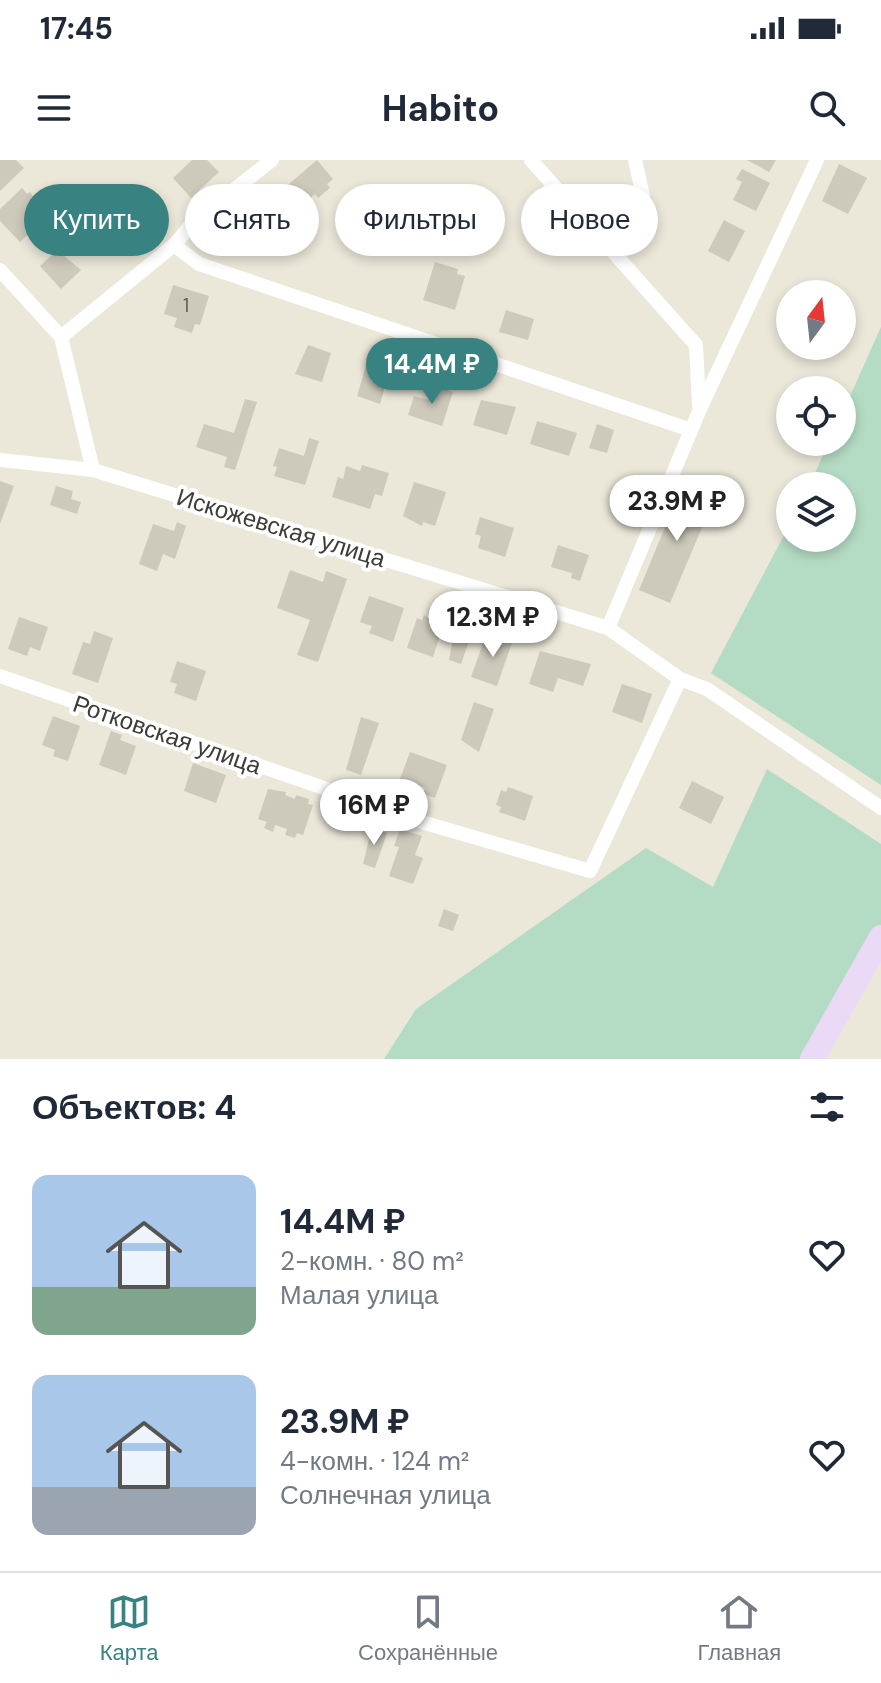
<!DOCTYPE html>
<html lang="ru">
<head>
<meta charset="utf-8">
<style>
  :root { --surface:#fff; --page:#f2f2f3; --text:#1f2937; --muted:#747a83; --line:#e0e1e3; --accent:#398282 }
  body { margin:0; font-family:"DM Sans",sans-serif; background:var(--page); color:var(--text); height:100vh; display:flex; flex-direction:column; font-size:30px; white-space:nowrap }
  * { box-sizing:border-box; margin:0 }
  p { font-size:26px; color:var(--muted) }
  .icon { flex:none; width:44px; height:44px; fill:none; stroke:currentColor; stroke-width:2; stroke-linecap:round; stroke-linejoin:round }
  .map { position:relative; height:899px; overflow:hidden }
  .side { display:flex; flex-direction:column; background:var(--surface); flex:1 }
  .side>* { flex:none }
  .hud { position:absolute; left:24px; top:24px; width:834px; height:72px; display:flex; gap:16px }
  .needle { width:52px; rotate:15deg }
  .tools { position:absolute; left:776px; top:120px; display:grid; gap:16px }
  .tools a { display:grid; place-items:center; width:80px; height:80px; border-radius:50%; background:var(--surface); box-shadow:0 4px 12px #0003; font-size:40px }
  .price { position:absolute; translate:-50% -68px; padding:0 18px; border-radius:28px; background:#fff; color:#222; font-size:26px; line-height:52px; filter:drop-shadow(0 2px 4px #0008) }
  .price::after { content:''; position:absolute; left:50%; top:48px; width:24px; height:18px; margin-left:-12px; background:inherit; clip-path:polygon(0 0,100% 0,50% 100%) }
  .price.selected { background:var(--accent); color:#fff }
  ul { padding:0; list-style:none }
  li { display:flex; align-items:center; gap:24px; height:200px; padding:0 32px }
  li span { display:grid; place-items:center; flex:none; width:224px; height:160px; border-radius:16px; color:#555 }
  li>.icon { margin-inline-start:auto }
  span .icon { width:96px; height:96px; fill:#fffc; stroke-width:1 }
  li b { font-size:34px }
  h2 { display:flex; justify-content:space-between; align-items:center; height:96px; padding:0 32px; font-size:34px }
  .chip { padding:0 28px; border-radius:36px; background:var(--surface); box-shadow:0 4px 12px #0003; font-size:28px; line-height:72px }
  .chip.selected { background:var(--accent); color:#fff }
  .status { display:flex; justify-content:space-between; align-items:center; height:56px; padding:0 40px; background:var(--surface); direction:ltr }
  .status svg { height:22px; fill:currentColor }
  header { display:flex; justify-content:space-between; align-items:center; height:104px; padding:0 32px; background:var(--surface); font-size:36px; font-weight:700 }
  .tab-bar { display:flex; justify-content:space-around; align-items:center; height:112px; border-top:2px solid var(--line); background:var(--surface); font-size:22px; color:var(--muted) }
  .tab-bar a { display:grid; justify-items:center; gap:4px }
  .tab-bar .selected { color:var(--accent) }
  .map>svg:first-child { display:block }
  .green { fill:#b4dcc4 }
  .building { fill:#cdcabc }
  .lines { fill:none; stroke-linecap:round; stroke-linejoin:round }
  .street { stroke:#fff; stroke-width:14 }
  .primary { stroke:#ebdaf6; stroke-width:24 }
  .labels { text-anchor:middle; stroke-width:8; stroke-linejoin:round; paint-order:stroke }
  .number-label { font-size:20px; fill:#626058 }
  .street-label { font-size:24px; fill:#3e3c37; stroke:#fff }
</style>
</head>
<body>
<div class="status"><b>17:45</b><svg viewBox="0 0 49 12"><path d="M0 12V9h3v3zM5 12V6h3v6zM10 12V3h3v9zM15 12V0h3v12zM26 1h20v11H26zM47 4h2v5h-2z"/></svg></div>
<header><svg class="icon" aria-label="menu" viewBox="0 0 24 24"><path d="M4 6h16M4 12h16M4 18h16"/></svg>Habito<svg class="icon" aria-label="search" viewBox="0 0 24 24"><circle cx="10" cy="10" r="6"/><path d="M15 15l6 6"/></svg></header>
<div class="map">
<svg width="881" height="899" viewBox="0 0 881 899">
  <rect width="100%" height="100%" fill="#ebe7d9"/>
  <path class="green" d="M881,167V625L711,513L790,364V378H842V326H809L829,282H842V254Z
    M767,609L881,684V766L805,899H384L416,849L646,688L713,727Z"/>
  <path class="building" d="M0,0H16L24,8L0,31Z
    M192,0H207L219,12L191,38L173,18Z
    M317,0L333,19L327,24L330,28L318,38L315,34L298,49L282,30Z
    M747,0H776L769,12Z
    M839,4L867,18L848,54L822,41Z
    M742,9L770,23L756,51L733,40L742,22L736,19Z
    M22,28L27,34L30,32L48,56L20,82L0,61V49Z
    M142,32L166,58L145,78L121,52Z
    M275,35L295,59L264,84L244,60Z
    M724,60L745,71L729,102L708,91Z
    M57,90L81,110L61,129L40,106Z
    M435,102L458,109L457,114L465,116L455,150L423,140Z
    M173,125L209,136L200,165L195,164L192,173L174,167L177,158L164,154Z
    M506,150L534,159L528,180L499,172Z
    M308,185L331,193L322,222L295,214Z
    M368,199L391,206L380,244L357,236Z
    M432,225L453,232L442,266L408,255L414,236L428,240Z
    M245,239L257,242L235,310L224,307L227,297L196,287L204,264L234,273Z
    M481,240L516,247L507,275L473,265Z
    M537,261L577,273L569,296L530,284Z
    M597,264L614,270L607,293L589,288Z
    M309,278L319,281L305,325L274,316L277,307L273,306L279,288L304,296Z
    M362,305L389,313L382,336L375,334L370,349L332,337L338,317L343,319L346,306L360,311Z
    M0,321L14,326L0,364Z
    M414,322L446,332L435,366L423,362L422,366L403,356Z
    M683,324L715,337L670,443L639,430Z
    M56,326L73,331L71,339L81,342L77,354L50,345Z
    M480,357L514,368L505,397L478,388L481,376L475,374Z
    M177,362L186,366L175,399L163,394L157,411L139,404L153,364L174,371Z
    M558,385L589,395L580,421L571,418L572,413L551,407Z
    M290,410L323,422L326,411L347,419L318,502L297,495L310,460L277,448Z
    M369,436L404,448L393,482L369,473L372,466L360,462Z
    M424,455L443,467L433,497L407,488L417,458L422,460Z
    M19,457L48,467L40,491L30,487L27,496L8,489Z
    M457,457L475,464L461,504L449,500Z
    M94,471L113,478L98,523L72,514L83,482L90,484Z
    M496,471L514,477L497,526L471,517L485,478L493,481Z
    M540,491L591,504L583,526L558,518L553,532L529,524Z
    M177,501L206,511L196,541L174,533L177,524L170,522Z
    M622,524L652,534L642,563L612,552Z
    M474,542L494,549L479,592L461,580Z
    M53,556L80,566L68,601L53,596L55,590L42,585Z
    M361,557L379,563L361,615L346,610Z
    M111,571L122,575L120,580L136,586L126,615L99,605Z
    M410,592L447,605L435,638L423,634L425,628L400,619Z
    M193,603L226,615L216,643L184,631Z
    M692,621L724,637L711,664L679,648Z
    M508,627L533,636L525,661L499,652L501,647L496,645L501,630L506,632Z
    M268,629L286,632L285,635L295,639L296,635L309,639L308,644L313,645L303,675L297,673L295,678L285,675L287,669L275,665L273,672L264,668L267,662L258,659Z
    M372,667L387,673L375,708L363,704Z
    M400,669L422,676L415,695L423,698L413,724L389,716L399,687L394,686Z
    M444,749L459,755L453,771L438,766Z"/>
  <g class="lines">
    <path class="street" d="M531,0L696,185L699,245
      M635,0L643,36
      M174,85L199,104L691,270
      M0,110L61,177L93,310
      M61,177L174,85L195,60L272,0
      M0,300L93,310L608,468L680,519L707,529L881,648
      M608,468L700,249L817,0
      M0,516L425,663L590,711L680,519"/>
    <path class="primary" d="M812,899L881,777"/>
  </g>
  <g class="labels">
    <g class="number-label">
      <text x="186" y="152">1</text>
    </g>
    <g class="street-label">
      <text transform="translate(281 368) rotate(17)" y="8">Искожевская улица</text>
      <text transform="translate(167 575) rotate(19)" y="8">Ротковская улица</text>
    </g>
  </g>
</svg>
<div class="tools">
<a><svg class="needle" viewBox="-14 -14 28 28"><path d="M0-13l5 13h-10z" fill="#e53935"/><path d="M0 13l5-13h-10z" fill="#747a83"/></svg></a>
<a><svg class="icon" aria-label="locate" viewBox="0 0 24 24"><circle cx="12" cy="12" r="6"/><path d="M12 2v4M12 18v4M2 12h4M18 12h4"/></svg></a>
<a><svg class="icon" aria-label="layers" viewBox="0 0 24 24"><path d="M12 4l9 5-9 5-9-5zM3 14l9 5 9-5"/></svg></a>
</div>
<b class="price selected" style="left:432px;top:246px">14.4M ₽</b>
<b class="price" style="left:677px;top:383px">23.9M ₽</b>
<b class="price" style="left:493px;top:499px">12.3M ₽</b>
<b class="price" style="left:374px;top:687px">16M ₽</b>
<div class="hud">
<a class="chip selected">Купить</a>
<a class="chip">Снять</a>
<a class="chip">Фильтры</a>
<a class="chip">Новое</a>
</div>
</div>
<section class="side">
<h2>Объектов: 4<svg class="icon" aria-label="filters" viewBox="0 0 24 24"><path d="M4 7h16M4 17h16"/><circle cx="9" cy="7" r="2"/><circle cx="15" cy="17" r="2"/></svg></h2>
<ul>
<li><span style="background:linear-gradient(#a9c7e8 70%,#7fa58c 0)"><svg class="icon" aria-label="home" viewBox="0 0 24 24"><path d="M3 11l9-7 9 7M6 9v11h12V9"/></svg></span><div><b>14.4M ₽</b><p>2-комн. · 80 m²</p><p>Малая улица</p></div><svg class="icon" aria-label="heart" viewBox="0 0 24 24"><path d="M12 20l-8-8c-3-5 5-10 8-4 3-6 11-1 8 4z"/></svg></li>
<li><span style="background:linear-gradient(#a9c7e8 70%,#9aa5b1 0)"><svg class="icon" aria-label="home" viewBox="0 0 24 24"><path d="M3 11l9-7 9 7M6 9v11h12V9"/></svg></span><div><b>23.9M ₽</b><p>4-комн. · 124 m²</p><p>Солнечная улица</p></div><svg class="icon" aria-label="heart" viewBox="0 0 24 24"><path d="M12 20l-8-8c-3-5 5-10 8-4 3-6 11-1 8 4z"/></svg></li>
</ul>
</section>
<nav class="tab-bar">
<a class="selected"><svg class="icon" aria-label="map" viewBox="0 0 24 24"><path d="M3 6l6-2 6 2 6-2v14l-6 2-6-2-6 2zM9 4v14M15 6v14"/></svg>Карта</a>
<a><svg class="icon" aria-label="saved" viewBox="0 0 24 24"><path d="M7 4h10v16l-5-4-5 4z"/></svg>Сохранённые</a>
<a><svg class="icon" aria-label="home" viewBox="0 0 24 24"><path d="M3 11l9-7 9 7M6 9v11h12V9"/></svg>Главная</a>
</nav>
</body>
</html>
